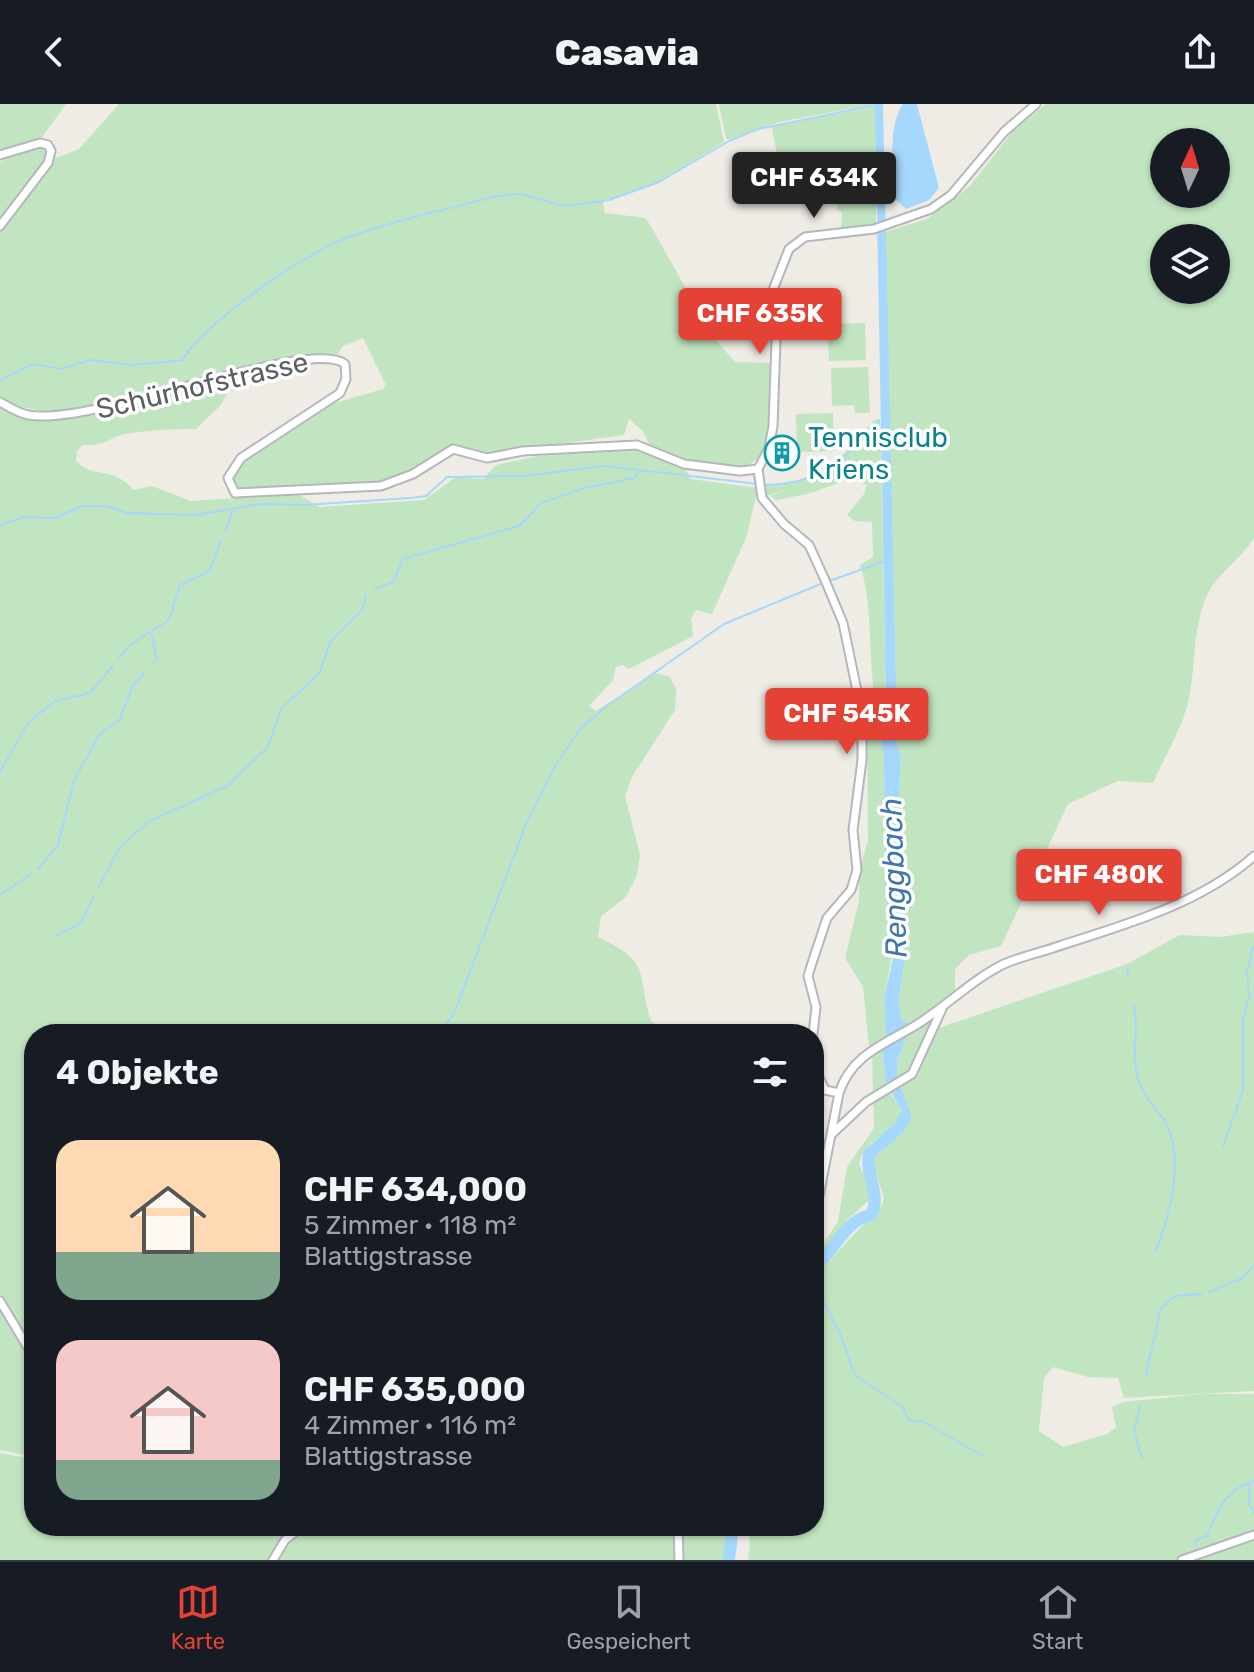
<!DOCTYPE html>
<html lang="de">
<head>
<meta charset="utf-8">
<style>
  :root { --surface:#171b24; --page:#20242c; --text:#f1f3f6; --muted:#9ea1a6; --line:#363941; --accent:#e44234 }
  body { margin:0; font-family:Rubik,sans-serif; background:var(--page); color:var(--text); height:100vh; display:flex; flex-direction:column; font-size:30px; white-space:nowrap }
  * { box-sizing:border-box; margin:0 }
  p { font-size:26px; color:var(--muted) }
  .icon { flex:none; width:44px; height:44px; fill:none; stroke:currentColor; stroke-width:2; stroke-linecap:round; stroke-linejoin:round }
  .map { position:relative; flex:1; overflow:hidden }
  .drawer { position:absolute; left:24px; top:920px; width:800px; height:512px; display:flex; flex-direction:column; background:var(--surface); border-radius:32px; box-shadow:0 2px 6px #0004 }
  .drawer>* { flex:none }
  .needle { width:52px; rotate:4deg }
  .tools { position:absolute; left:1150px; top:24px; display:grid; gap:16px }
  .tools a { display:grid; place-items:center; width:80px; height:80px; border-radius:50%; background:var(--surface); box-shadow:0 2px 6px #0004; font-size:40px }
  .price { position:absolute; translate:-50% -68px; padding:0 18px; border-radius:8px; background:var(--accent); color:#fff; font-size:26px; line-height:52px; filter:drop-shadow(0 2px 4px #0008) }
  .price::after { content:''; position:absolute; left:50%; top:48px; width:24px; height:18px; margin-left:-12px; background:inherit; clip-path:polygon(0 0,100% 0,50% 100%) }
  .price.current { background:#222; color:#fff }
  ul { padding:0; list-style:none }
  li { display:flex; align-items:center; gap:24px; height:200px; padding:0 32px }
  li span { display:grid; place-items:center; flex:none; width:224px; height:160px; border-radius:24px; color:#555 }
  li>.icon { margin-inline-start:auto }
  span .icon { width:96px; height:96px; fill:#fffc; stroke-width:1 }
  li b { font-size:34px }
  h2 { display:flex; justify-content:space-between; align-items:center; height:96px; padding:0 32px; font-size:34px }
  header { display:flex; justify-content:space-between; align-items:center; height:104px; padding:0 32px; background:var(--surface); font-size:36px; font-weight:800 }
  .menu { display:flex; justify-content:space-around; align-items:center; height:112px; border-top:2px solid var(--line); background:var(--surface); font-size:22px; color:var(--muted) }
  .menu a { display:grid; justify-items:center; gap:4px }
  .menu .current { color:var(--accent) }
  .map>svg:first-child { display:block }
  .green { fill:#c1e5c1; fill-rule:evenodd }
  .water { fill:#a6d7fd }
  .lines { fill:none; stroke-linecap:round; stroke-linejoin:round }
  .stream { stroke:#a6d7fd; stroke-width:2 }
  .river { stroke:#a6d7fd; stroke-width:12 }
  .minor-casing { stroke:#b4b7bb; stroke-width:11 }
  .minor { stroke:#fff; stroke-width:7 }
  .labels { text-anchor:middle; stroke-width:7; stroke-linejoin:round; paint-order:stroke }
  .street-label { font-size:28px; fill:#5c6064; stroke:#fff }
  .culture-label { font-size:28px; fill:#0d838f; stroke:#fff; text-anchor:start }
  .water-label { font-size:30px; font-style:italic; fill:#4277ae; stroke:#fff }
</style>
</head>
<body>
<header><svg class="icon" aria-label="back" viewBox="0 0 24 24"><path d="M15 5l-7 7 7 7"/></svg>Casavia<svg class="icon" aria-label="share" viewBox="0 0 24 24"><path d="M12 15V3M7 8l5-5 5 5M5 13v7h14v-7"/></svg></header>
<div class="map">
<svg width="1254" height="1456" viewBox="0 0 1254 1456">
  <rect width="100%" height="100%" fill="#eeece4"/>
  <path class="green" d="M0,0H66L40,36L0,49Z
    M119,0H716L724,38L656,79L603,98L605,109L646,114L688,188L725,221L714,234L735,258L773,259L770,319L762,352L744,364L681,356L649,340L643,327L629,315L624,331L494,349L445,344L420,364L385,378L240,386L235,383L232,371L238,358L311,311L335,299L383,285L386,281L363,234L343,242L338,250H321L211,275L193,273L187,280C127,295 58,325 0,294V125L53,55L79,45Z
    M719,0H875L779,18L730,35H726Z
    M1046,0H1254V434C1239,457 1214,472 1205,496C1192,530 1196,565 1188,599C1181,626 1164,654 1153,679L1118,677L1068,700L1001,842L969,851L955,865V887C940,899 923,920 903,918L898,899L906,846L894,772L901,655L892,621L896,578L885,128L927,115L969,83L1014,26ZM1164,38H1216V90H1164ZM1164,134H1216V186H1164Z
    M876,2V120L845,126L841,125L842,108L836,106L838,102C791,81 779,75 772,22Z
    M41,41L47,44L48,54L0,118V59L10,51Z
    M865,219L866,256L829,257L828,220Z
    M868,263L870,309H855L854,301L832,302L831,264Z
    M222,277L247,281L228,288L220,302L196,325C172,325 149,326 125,330C106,334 108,342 83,341L77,347L76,357C94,376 110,360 134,386L152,382L191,397L298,390L319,403L424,396L456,373L483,375L496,361C542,351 598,338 645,346C653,347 669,360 684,363L691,375L758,384L746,434L712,510L696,506L691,515L693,532L629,565L623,561L616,563L613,576L589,602L596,607L656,569L670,573L676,585L675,606L632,673L625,692L640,751L637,771L626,793L601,812L598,833C653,859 636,868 651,917L673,930H34V1251L0,1190V301C52,333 165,291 222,277Z
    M833,309L834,347L797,348L796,310Z
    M880,315L886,598L878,625L884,650L885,788L895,836L884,895L886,933L869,942L863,883L845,854L859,797V766L868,737L867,594L874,587C868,545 873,500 860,461L873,453L872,418L855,417L847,411L865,389L866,381L852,374L808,390L775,396L771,392L787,386L767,392L764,382C820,379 839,358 874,316Z
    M1254,828V1287L1124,1294L1118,1274L1088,1273L1053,1263L1044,1274L1039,1327L1063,1343L1107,1330L1116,1323L1112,1303L1123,1298L1202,1290H1254V1430L1178,1456H748L750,1440L747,1422H814V1173L882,1101L884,1093L871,1055L901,1030L902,988L897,974V957L905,932L934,914L936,925L1127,860L1180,831L1220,833Z
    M882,946C884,960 884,975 890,988C894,996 902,1002 901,1010C901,1028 864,1032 859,1060L870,1083L869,1096L846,1117L814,1160V1148L823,1141L838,1117L847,1063L874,1024L872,951Z
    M0,1202L34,1258V1353L0,1346Z
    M0,1349L34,1355V1422H674L675,1456H0Z
    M681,1422H729L726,1456H681Z
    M1254,1433V1456H1185Z"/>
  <path class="water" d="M875,0H883L896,578L892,621L901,655L894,772L906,846L898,899L903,918L911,919L897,957V974L911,1010L901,1030L893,1024L899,1018L902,1007L886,979L882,946L886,933L884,895L895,846L885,788L884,650L878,625L886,598Z
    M903,0H917L939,84L929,96L906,105L896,96C893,69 887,23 903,0Z"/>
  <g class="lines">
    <path class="stream" d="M0,276L33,260L61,265L90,256L134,261L182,256C210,215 302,151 349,133C397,115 449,105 497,92L520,90L565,102L609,96L659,78L729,37L758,25L875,1
      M764,381C823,380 841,358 879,317
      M0,421L24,413L55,414L82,402H107L127,409L196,411L260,400L304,401L410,394L426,392L447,373L524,372L605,362L758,380
      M225,427L233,406
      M829,477L883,458
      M375,485L393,478L403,455L519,422L541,399L585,384L634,374L639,367
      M152,531L157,556L153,559
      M119,554L129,542L169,516L180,481L210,467L221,436
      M0,668L28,619L55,597L90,589L113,562
      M38,765L58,741L74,677L99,631L120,615L133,581L145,568
      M99,783L119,744L148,718L227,682L268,643L281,605L320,568L330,538L362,506L366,491
      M0,791L30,771
      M57,831L81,819L94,792
      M1127,865L1128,871
      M1134,901C1139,926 1131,950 1138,975C1143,993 1154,1001 1164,1016C1186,1051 1170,1113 1155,1148
      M440,930L455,907L528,715L557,659L580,625L604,604L724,520L823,479
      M1223,1043L1243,986V915L1249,893L1247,868L1253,843
      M814,1180L839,1227L855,1271L902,1302L909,1316L924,1318L985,1353
      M1209,1188L1243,1174L1254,1161
      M1146,1270L1161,1204L1175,1192L1202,1190
      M1140,1302L1134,1327L1142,1354
      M1254,1376L1250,1379L1249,1399L1254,1409
      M1195,1442L1196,1436L1207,1432C1218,1408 1223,1387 1250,1379"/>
    <path class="river" d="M814,1163C835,1148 844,1116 871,1111C882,1090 865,1073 869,1050L899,1024L905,1013
      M729,1456L733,1422"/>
    <g class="minor-casing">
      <path id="minor" d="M0,51L40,39L48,41L51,47L48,59L0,122
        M0,298C9,303 18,309 28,311C93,323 309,232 345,260L346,275L340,289L241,354L228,374L235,389L381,382L413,370L453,345L487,354L523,347L637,341L684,360L740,367L758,365
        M758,365L762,394L784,420L809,441L825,476L843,519L862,611V656L853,726L857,766L851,786L827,814L811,862L808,872L816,903L813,930
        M758,365L769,344L773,322L776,236L769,196L789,145L805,133L874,125L931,105L951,91L1004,28L1036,0
        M814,963L825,986L839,989
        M832,1030L866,998L912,970L942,905
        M814,1118L839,989C851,952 882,941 913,923C945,904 971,876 1004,860C1022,852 1043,848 1062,841C1128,820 1201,799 1254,752
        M0,1197L34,1254
        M678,1422L679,1456
        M273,1456L285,1436L303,1422
        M1182,1456L1254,1431"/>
    </g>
    <use href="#minor" class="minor"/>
  </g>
  <defs>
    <g id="building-ring" transform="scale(1.8)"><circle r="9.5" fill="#fff" stroke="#0f9aa8" stroke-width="1.5"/><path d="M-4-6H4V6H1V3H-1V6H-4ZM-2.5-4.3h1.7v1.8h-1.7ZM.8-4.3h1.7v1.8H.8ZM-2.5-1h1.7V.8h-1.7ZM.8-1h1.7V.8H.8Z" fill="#0f9aa8"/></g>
  </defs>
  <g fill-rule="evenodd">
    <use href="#building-ring" x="782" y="349"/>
  </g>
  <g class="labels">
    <g class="street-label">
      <text transform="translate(202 281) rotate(-13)" y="10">Schürhofstrasse</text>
    </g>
    <g class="culture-label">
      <text x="808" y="343">Tennisclub<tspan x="808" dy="32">Kriens</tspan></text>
    </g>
    <g class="water-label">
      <text transform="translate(894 774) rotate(-92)" y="10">Renggbach</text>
    </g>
  </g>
</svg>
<div class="tools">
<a><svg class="needle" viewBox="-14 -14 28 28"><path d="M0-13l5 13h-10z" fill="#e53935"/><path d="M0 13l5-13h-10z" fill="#9ea1a6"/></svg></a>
<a><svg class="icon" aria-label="layers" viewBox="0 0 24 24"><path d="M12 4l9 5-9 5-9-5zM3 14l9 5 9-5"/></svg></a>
</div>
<b class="price current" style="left:814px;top:116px">CHF 634K</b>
<b class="price" style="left:760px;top:252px">CHF 635K</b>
<b class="price" style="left:847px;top:652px">CHF 545K</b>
<b class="price" style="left:1099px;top:813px">CHF 480K</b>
<section class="drawer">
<h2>4 Objekte<svg class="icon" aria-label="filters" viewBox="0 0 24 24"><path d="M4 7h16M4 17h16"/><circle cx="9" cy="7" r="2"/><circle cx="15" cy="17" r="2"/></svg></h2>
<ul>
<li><span style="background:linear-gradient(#ffd9b3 70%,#7fa58c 0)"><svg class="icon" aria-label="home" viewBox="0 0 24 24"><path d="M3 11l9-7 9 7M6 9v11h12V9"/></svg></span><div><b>CHF 634,000</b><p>5 Zimmer · 118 m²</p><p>Blattigstrasse</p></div></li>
<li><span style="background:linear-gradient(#f6c9c9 75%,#7fa58c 0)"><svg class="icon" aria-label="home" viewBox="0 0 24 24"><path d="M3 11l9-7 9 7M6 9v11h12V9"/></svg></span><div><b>CHF 635,000</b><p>4 Zimmer · 116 m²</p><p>Blattigstrasse</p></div></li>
</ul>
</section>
</div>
<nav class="menu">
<a class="current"><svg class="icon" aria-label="map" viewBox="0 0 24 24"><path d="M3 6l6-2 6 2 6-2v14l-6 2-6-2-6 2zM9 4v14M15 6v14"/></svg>Karte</a>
<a><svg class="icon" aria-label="saved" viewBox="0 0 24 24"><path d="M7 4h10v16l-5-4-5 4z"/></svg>Gespeichert</a>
<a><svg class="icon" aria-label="home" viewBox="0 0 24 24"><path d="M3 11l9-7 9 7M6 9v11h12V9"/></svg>Start</a>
</nav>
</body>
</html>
